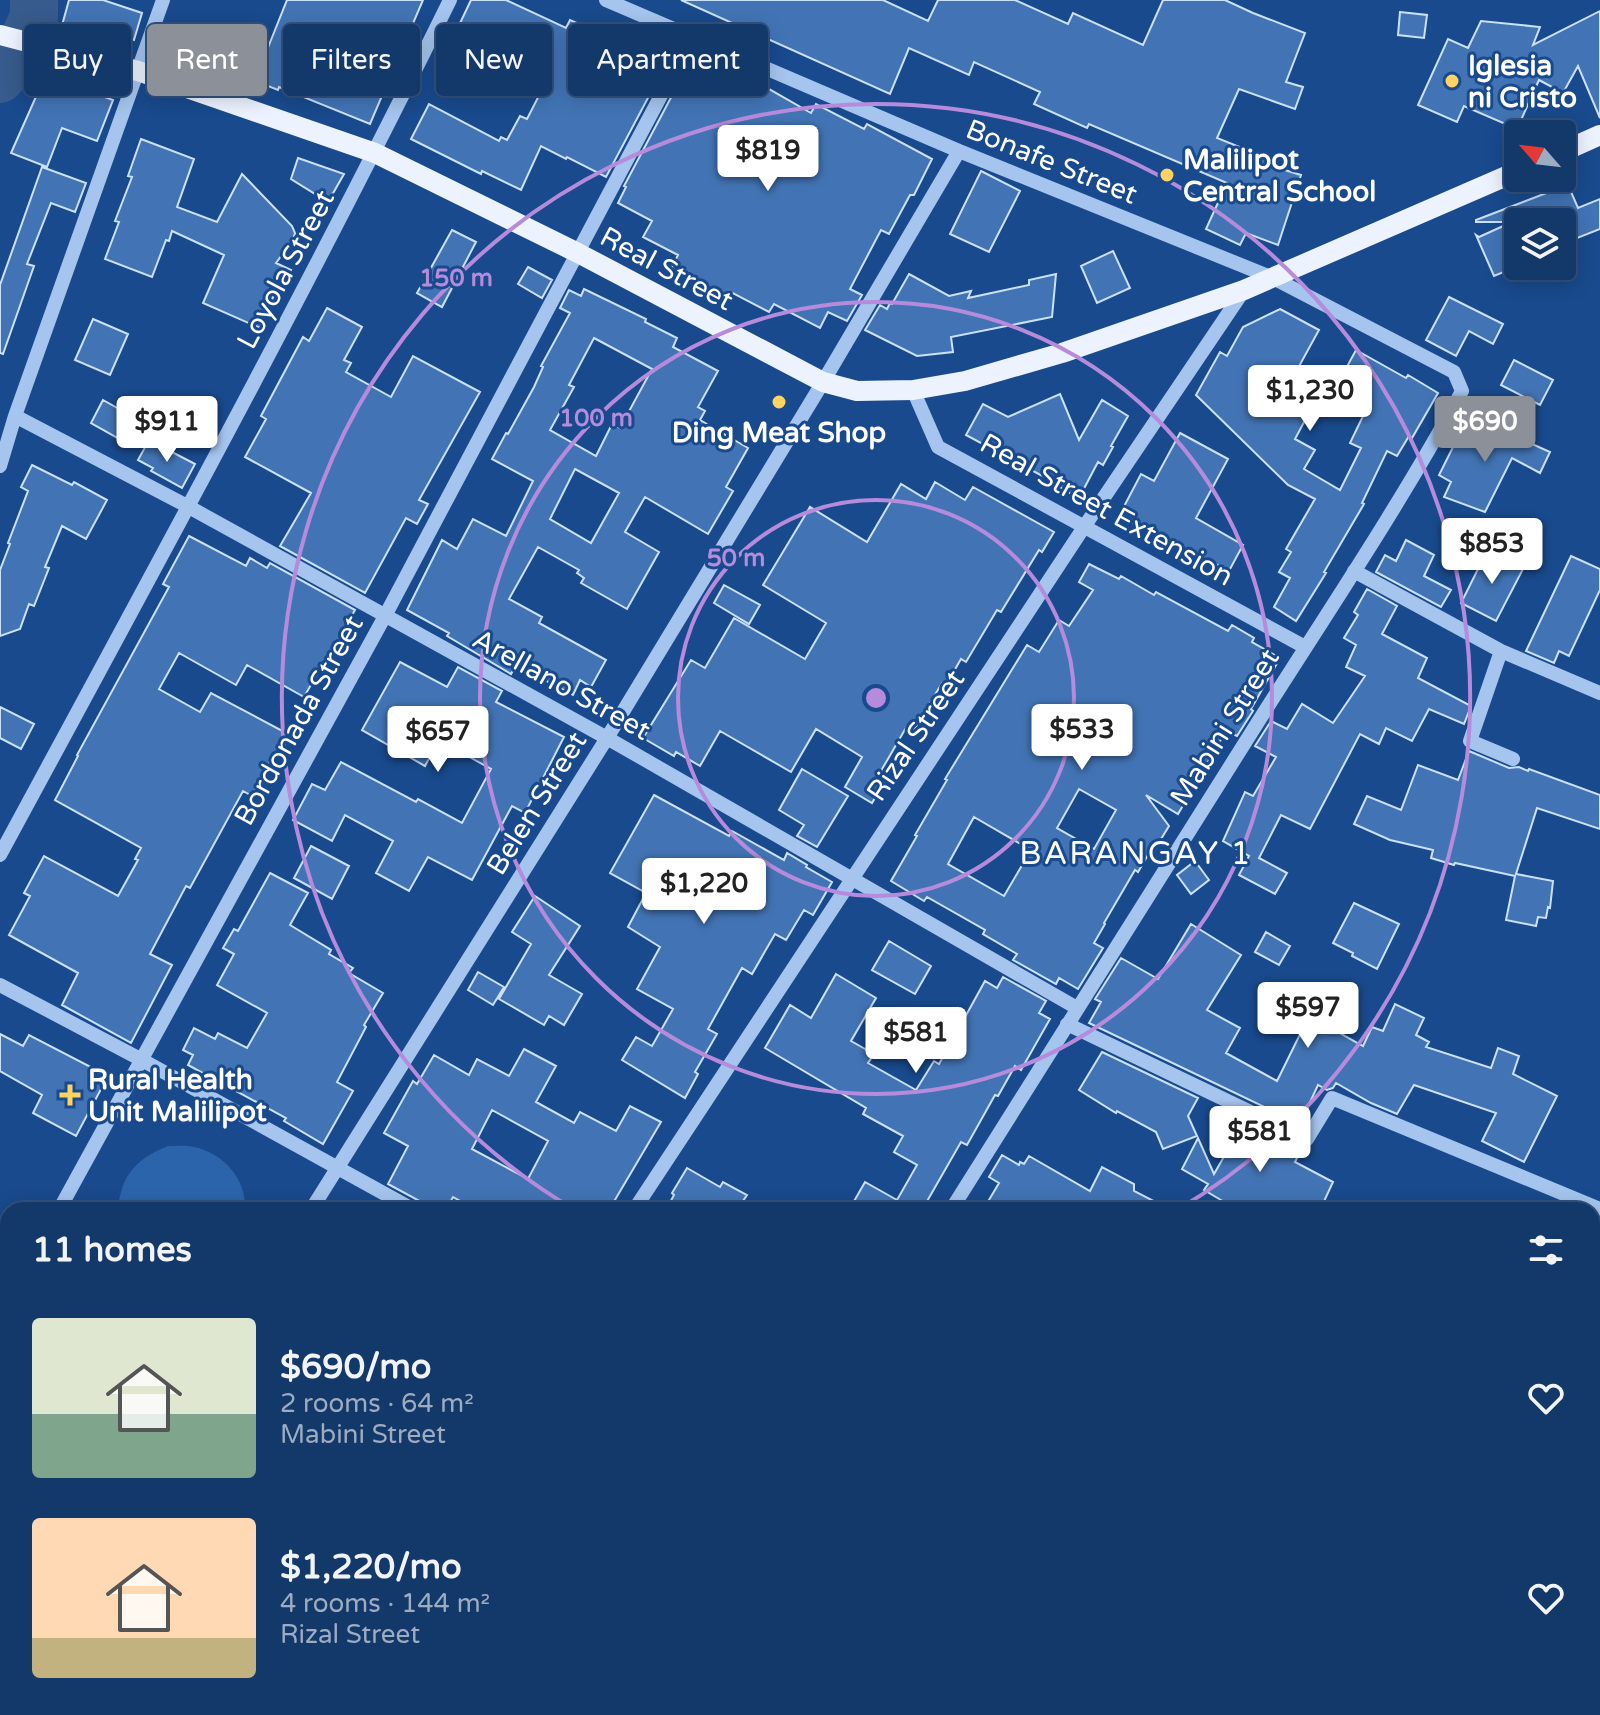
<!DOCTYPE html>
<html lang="en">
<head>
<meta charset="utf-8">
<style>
  :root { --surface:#13386a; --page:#1c3f70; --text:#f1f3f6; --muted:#9dacc1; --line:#32527e; --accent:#8c9099 }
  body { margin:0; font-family:"Varela Round",sans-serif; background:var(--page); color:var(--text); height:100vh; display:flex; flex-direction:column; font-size:30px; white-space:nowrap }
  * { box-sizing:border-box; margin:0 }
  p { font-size:26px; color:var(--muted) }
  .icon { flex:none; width:44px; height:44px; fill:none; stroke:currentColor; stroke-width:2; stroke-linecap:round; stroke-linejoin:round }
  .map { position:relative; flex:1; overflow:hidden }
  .sheet { position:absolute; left:0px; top:1202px; width:1600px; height:514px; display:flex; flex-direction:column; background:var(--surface); border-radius:24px 24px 0 0; box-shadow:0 4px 20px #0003,0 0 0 2px var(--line) }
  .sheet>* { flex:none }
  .hud { position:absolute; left:24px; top:24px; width:800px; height:72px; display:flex; gap:16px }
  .needle { width:52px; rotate:298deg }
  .tools { position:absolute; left:1504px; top:120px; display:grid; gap:16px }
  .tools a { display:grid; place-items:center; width:72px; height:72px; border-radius:8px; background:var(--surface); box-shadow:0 4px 20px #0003,0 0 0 2px var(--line); font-size:40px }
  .price { position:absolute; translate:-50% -68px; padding:0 18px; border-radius:8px; background:#fff; color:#222; font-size:26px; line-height:52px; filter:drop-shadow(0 2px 4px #0008) }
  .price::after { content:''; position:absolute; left:50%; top:48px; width:24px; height:18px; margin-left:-12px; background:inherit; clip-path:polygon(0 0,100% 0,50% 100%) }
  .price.on { background:var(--accent); color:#fff }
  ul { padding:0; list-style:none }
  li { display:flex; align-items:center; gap:24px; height:200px; padding:0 32px }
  li span { display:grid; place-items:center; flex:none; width:224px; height:160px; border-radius:8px; color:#555 }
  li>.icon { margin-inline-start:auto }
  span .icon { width:96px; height:96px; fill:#fffc; stroke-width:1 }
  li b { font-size:34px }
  h2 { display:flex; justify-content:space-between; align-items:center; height:96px; padding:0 32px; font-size:34px }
  .chip { padding:0 28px; border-radius:8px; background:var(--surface); box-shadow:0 4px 20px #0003,0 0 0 2px var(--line); font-size:28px; line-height:72px }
  .chip.on { background:var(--accent); color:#fff }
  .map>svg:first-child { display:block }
  .green { fill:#2c64ab }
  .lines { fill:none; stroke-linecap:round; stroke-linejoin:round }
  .river { stroke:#375b8c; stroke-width:48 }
  .building { fill:#4274b5; stroke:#cbe0fa; stroke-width:2; fill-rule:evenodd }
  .path { stroke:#a5c5ee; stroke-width:5; stroke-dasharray:4 6; stroke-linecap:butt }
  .minor { stroke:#a5c5ee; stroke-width:14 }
  .major { stroke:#ecf3ff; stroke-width:20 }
  .ring { fill:none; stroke:#b68bdc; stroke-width:4 }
  .poi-dot { fill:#ffd362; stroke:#194a8d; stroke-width:3 }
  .labels { text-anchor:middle; stroke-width:6; stroke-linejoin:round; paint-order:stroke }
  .poi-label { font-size:28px; font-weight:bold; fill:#fff; stroke:#194a8d; text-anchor:start }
  .street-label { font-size:28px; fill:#fff; stroke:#194a8d }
  .quarter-label { font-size:32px; letter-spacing:2px; fill:#fff; stroke:#194a8d }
  .centre { fill:#b68bdc; stroke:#194a8d; stroke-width:4 }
  .ring-label { font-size:24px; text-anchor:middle; font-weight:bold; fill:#b68bdc; stroke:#194a8d; stroke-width:6; stroke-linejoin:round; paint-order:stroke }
</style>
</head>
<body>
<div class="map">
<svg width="1600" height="1715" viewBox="0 0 1600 1715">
  <rect width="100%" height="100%" fill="#194a8d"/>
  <path class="green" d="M168,1146C177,1146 186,1145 194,1147C223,1153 247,1179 245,1210H118C121,1175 136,1159 168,1146Z"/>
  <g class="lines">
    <path class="river" d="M0,79L11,66L34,17V0"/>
  </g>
  <path class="building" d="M69,0H103L142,13L134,40L104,30L101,40L61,29Z
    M287,0H423L370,124L279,87L278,90L235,73L248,42L267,50Z
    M471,0H506L566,28L570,20L616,40L622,30L638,38L641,32L674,49L606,177L567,157L566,159L541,146L521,190L482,171L481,174L411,139L429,104L499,141L501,137L507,140L520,116L527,119L547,80L488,51L486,55L452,40Z
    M681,0H883L928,21L938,0H1015L1068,24L1073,13L1143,45L1163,0H1225L1253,13L1305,33L1286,82L1303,87L1295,109L1239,89L1217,138L1274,161L1272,166L1301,175L1278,245L1246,233L1240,245L1206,229L1227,183L1089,124L1087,128L1034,104L1040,92L974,62L969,75L909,48L890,94Z
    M1600,11V118L1578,66L1563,93L1539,80L1517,129L1464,106L1457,122L1418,105L1448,39L1468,48L1481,21L1540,27L1533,45Z
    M1400,12L1427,15L1424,38L1398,35Z
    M695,56L739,79L741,73L811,113L816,104L864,129L867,124L932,159L914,195H910L889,234L881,230L850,289L862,295L847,321L828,312L820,328L774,304L769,312L729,291L725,299L671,269L678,255L643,237L652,221L618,203L626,187L624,186L692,58L693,59Z
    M50,65L81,78L77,87L113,100L97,141L62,128L47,167L11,153Z
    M141,139L194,159L177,207L217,222L242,174L292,226L295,233L293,240L276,263L291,270L281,290L277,288L260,328L203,303L224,255L172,231L169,241L166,240L152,277L105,259L119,222L115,221L132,177L128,176Z
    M298,158L344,174L328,202L291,179Z
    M42,167L86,183L75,212L51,203L27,264L34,266L3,354L0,353V285Z
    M981,171L1020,191L989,252L950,234Z
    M1562,171L1578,208L1600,199V229L1562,244V222H1518V266L1494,276L1476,235L1479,237L1512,222H1476V220L1562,187Z
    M452,230L476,242L442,307L417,293Z
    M1113,251L1130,288L1097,303L1081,266Z
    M528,267L552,280L542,298L518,284Z
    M909,274L949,296L971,291L968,298L1029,285V280L1056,274L1052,317L951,337L953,352L917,356L865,330L880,305L887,309L890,303L892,304Z
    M584,289L646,319L645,322L677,338L673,347L718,371L698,407L705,411L700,420L748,448L726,487L733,491L708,534L645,497L625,532L659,552L627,609L581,583L584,578L577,573L579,570L538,547L509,599L542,617L539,623L606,660L591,687L580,680L573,695L516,665L511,674L447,636L449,633L407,610L442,540L457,549L473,519L506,536L533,481L492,459L506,433L508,434L534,387L543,367L541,366L570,313L560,308L569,290L581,296ZM594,338L652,369L620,428L612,424L596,456L550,430L574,387L569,385ZM575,469L619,493L591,543L550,519Z
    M1449,297L1503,324L1493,344L1469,331L1456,356L1426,340Z
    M327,308L362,327L344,360L351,363L346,372L391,397L413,356L480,392L419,500L428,504L417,524L406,518L365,593L280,546L311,493L245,457L266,419L261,416L303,337L309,341Z
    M1280,309L1319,330L1292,379L1319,394L1295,439L1315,450L1304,469L1340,490L1361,448L1350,443L1365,412L1332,394L1356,350L1406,378L1408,375L1438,393L1412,438L1409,436L1397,456L1387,451L1362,503L1364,504L1324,572L1326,573L1296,621L1274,607L1290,578L1279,572L1291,552L1286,549L1315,499L1288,485L1196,395L1220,352L1227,356L1243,327Z
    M93,319L128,334L110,375L75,360Z
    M1514,360L1553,380L1540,405L1501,385Z
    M1060,394L1079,440L1102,400L1128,416L1111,446L1113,447L1103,465L1098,462L1079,498L1049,481L1050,480L966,435L983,404L1008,417Z
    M103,400L144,423L132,446L91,423Z
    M1467,419L1511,442L1514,436L1550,452L1540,473L1512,458L1485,512L1444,497L1451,482L1439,475Z
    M1180,433L1228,459L1196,518L1243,545L1229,571L1206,559L1205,561L1119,516L1141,474L1154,481Z
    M149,440L195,464L182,488L151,471L153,468L138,460Z
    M32,465L72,485L74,482L107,500L86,539L62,526L45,567L49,568L34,606L29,604L20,629L0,636V570L10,544L8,543L28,491L21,487Z
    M935,482L965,500L973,487L1054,532L1042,552L1039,550L1001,612L997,610L966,662L961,659L946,685L942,683L914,730L907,726L881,771L888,775L872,803L845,787L862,757L816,729L791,772L720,731L700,766L676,752L674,756L643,738L691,660L705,668L734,618L805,659L826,623L763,585L810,507L867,542L901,484L926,499Z
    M189,536L246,566L250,558L267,568L270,563L355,610L350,619L361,624L343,657L331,650L304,697L247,665L236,685L179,653L159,689L200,712L211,693L288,734L274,759L272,758L252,796L243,791L190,888L186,886L150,954L172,965L131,1043L62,1005L78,973L9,935L30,896L24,893L44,856L118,896L138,860L135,859L141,848L55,800L78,756L77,755L169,587L163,584Z
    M1406,540L1434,555L1424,576L1451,590L1441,607L1376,572L1385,555L1396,561Z
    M1487,551L1523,569L1496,621L1461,603Z
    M1571,556L1600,569V590L1569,656L1559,651L1554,663L1526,651Z
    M1089,564L1119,579L1121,576L1154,595L1156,592L1228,631L1232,625L1254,638L1252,642L1280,658L1251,709L1253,711L1237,736L1226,731L1178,814L1146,795L1169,826L1150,857L1148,855L1138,872L1135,870L1104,923L1105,924L1094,943L1103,948L1078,989L1059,978L1056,984L1013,960L1017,954L983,934L985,930L927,897L924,901L891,881L917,836L915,835L947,780L945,779L1027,645L1039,652L1059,620L1069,626L1093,590L1079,582ZM1079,789L1116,810L1094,849L1057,828ZM974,817L1031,850L1004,896L948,864Z
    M724,585L760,605L749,624L714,603Z
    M1367,589L1397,606L1382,634L1427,658L1418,678L1471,706L1464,724L1429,709L1412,741L1386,728L1379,744L1360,734L1310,829L1281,815L1259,858L1287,873L1275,894L1239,875L1249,856L1223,841L1245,792L1253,796L1276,757L1255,746L1271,721L1287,729L1302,704L1333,723L1365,676L1346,667L1356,645L1344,638L1358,615L1354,612Z
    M400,662L447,687L458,667L502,691L496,702L564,737L525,813L512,806L472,880L428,857L409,891L376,873L393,841L345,815L332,841L293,820L312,784L325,790L341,762L416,802L418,799L462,823L491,769L439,740L425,766L362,730Z
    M0,707L34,724L21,749L0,738Z
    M1469,751L1509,768L1519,767L1528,771L1529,769L1600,795V829L1537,808L1516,874L1553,881L1550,908L1548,907L1546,918L1538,917L1536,926L1506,920L1515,876L1455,863L1454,865L1431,858L1433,850L1390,840L1354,824L1367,796L1401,810L1418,765L1458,780Z
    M802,769L848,796L817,847L797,836L804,825L779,810Z
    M654,795L729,836L732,831L784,860L787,853L807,865L806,867L832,882L813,915L804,910L786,940L775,934L752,974L742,968L708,1029L717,1034L695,1072L698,1074L685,1098L622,1060L636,1037L652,1046L673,1009L637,989L660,947L628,927L646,893L610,873Z
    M311,846L349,866L332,899L294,878Z
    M1195,861L1209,880L1191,894L1177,875Z
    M270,873L308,893L290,925L331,950L329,954L353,968L349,973L383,993L364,1025L366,1027L337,1082L353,1091L323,1144L284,1121L286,1118L188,1065L193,1055L183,1050L194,1028L215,1039L218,1033L247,1048L267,1013L217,985L234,954L223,948L234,929L238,931Z
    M535,896L580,926L549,975L582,994L564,1025L549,1016L544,1025L499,999L531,944L512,932Z
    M1354,903L1399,924L1377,969L1352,956L1353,953L1333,943Z
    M1191,924L1241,955L1207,1010L1240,1028L1226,1053L1277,1081L1309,1016L1363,1046L1372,1027L1383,1031L1395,1004L1424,1018L1416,1035L1429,1042L1426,1047L1491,1068L1498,1048L1519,1056L1513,1074L1557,1096L1524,1162L1482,1141L1496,1113L1414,1085L1397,1114L1371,1103L1336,1083L1333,1088L1327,1090L1318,1085L1300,1124L1089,1023L1101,1002L1095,999L1121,958L1158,979Z
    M1266,932L1290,946L1279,965L1255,952Z
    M889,941L931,966L915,994L872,970Z
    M478,972L504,987L493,1005L468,990Z
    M836,974L876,998L851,1041L874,1054L868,1063L916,1090L934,1061L939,1064L985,981L997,988L1003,977L1046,1001L1039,1013L1050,1019L1021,1070L1015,1066L998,1096L995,1095L967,1145L961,1142L922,1210H849L865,1182L897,1200L917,1165L894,1152L903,1136L863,1114L866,1108L765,1048L790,1005L811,1018Z
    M1290,985L1318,998L1308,1018L1281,1005Z
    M0,1034L23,1046L29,1035L108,1076L76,1136L33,1113L42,1095L0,1071Z
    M524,1049L556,1066L536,1102L574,1123L580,1112L616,1131L630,1106L661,1122L609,1210H477L453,1197L446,1210H436L388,1184L408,1146L384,1133L413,1081L417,1084L434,1055L469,1075L477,1059L509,1076ZM492,1110L548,1141L528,1179L472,1149Z
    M1102,1052L1198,1098L1188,1116L1197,1136L1163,1149L1156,1132L1117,1111L1116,1113L1079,1090Z
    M1245,1120L1302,1148L1295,1162L1333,1182L1320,1210H1238L1204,1190L1208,1184L1182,1169L1198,1138L1214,1174Z
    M1002,1155L1019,1165L1020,1162L1024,1164L1029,1156L1090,1191L1102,1167L1134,1184V1191L1171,1210H983L999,1183L989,1177Z
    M687,1168L720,1187L723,1182L747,1195L743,1201L759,1210H666L674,1195L672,1193Z"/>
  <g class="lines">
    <path class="path" d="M942,1715L943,1708"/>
    <path class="minor" d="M606,0L959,151L1273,278L1454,372L1462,391C1400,505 1327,613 1258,722C1155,884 1053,1047 951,1210
      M913,390L938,447L1305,647
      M15,416L189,507L607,738L1077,1008
      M0,466L15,416L163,0
      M1354,571L1501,651L1600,693
      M1501,651L1470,741L1513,759
      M0,855C153,572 308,289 450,0
      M0,985L142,1060L414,1210
      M1067,1024L1307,1139L1332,1098L1600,1209
      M59,1210L385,616L692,37
      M311,1210L607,738L823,382L959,151
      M634,1210L1084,527L1244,290
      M0,1318L8,1304
      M0,1417L8,1415
      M0,1456L8,1461
      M419,1708L431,1715
      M306,1715L311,1708
      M634,1715L639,1708"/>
    <path class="major" d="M0,35L138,71L375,153L578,253L823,382L857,391L913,390L965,381L1062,353L1244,290L1518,171
      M1562,152L1600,135"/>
  </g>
  <g class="ring">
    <circle cx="876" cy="698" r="198"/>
    <circle cx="876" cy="698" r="396"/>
    <path d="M575 1210A594 594 0 1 1 1177 1210"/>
  </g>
  <g class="poi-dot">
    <circle cx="1452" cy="81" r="8"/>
    <circle cx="1167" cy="175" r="8"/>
    <circle cx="779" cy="402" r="8"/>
    <path d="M66 1083h8v8h8v8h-8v8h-8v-8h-8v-8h8z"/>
  </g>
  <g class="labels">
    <g class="poi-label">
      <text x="1468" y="75">Iglesia<tspan x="1468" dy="32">ni Cristo</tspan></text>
      <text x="1183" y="169">Malilipot<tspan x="1183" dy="32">Central School</tspan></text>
      <text x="779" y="442" text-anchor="middle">Ding Meat Shop</text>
      <text x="88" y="1089">Rural Health<tspan x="88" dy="32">Unit Malilipot</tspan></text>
    </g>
    <g class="street-label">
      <text transform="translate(1052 161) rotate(22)" y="10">Bonafe Street</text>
      <text transform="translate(667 268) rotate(28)" y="10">Real Street</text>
      <text transform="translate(285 269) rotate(-62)" y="10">Loyola Street</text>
      <text transform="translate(1107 509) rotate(29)" y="10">Real Street Extension</text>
      <text transform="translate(562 684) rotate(29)" y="10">Arellano Street</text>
      <text transform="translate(298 720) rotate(-61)" y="10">Bordonada Street</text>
      <text transform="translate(1224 727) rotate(-58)" y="10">Mabini Street</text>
      <text transform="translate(915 735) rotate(-56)" y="10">Rizal Street</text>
      <text transform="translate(536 803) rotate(-58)" y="10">Belen Street</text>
    </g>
    <g class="quarter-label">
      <text x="1136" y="864">BARANGAY 1</text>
    </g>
  </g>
  <circle cx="876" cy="698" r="12" class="centre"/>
  <g class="ring-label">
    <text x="456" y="286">150 m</text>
    <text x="596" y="426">100 m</text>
    <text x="736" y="566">50 m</text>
  </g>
</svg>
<div class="tools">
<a><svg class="needle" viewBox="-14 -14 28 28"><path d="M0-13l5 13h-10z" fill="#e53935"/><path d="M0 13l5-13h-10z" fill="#9dacc1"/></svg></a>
<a><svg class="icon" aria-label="layers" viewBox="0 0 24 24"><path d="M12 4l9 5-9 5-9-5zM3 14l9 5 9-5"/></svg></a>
</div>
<b class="price" style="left:768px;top:193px">$819</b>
<b class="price" style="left:1310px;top:433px">$1,230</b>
<b class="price" style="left:167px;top:464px">$911</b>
<b class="price on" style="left:1485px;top:464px">$690</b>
<b class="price" style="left:1492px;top:586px">$853</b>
<b class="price" style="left:1082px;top:772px">$533</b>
<b class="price" style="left:438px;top:774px">$657</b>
<b class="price" style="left:704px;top:926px">$1,220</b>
<b class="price" style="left:1308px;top:1050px">$597</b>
<b class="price" style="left:916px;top:1075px">$581</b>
<b class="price" style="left:1260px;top:1174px">$581</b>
<div class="hud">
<a class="chip">Buy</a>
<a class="chip on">Rent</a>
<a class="chip">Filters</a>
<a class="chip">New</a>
<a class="chip">Apartment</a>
</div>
<section class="sheet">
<h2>11 homes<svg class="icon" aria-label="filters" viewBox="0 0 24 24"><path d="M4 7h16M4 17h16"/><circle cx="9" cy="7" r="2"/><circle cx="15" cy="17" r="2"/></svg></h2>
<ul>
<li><span style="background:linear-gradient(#dfe7d0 60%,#7fa58c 0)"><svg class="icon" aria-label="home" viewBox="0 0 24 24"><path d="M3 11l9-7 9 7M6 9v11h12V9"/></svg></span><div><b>$690/mo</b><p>2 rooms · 64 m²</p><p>Mabini Street</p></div><svg class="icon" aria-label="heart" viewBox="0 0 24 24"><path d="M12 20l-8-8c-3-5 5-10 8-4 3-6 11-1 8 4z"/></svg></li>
<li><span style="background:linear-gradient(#ffd9b3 75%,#c2b280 0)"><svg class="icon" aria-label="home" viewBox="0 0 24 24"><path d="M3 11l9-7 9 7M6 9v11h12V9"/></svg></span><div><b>$1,220/mo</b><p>4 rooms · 144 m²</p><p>Rizal Street</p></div><svg class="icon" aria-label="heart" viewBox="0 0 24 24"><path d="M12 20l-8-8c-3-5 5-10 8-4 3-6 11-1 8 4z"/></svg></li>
</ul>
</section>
</div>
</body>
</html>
